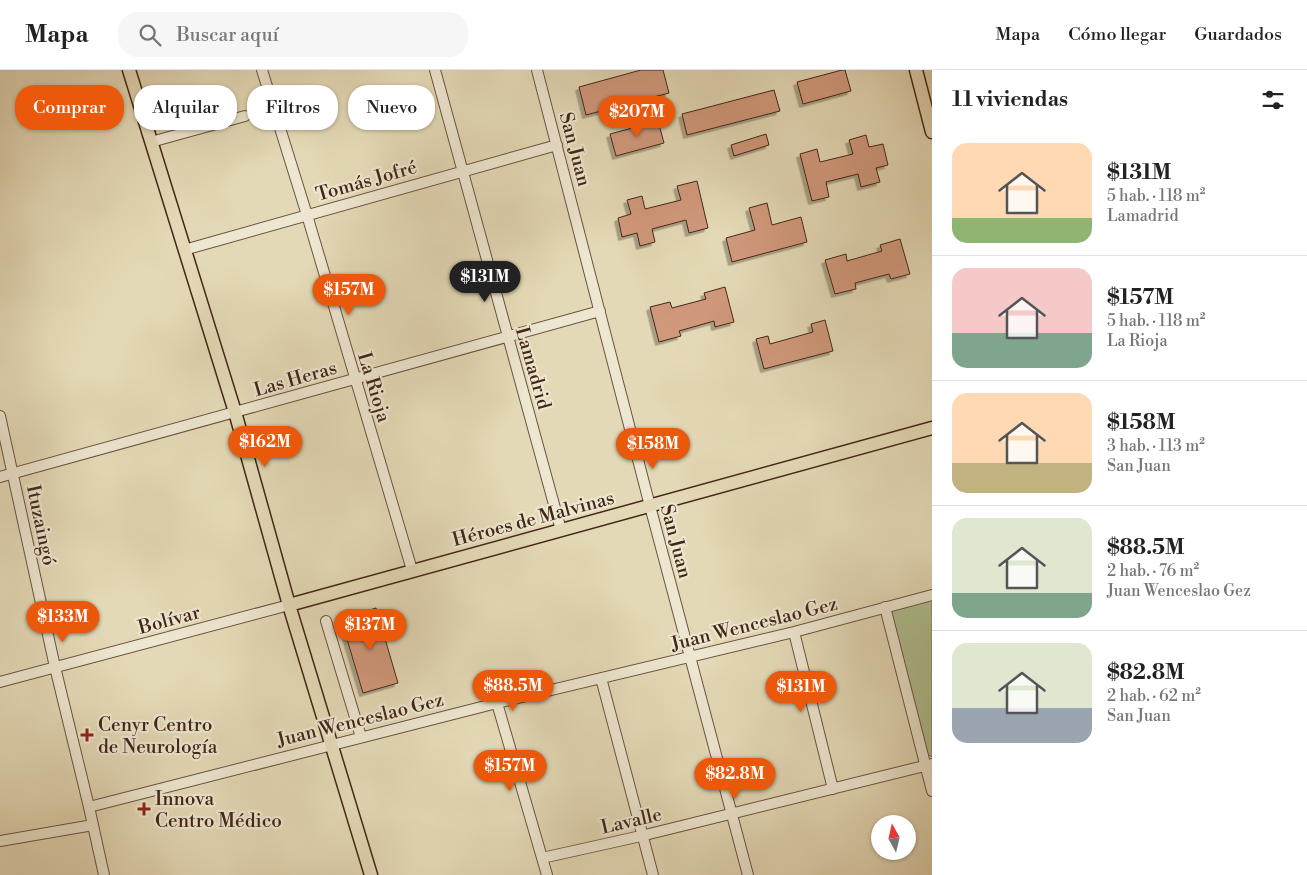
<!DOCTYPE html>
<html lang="es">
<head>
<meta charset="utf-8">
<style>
  :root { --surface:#fff; --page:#f6f6f6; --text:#222; --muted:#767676; --line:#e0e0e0; --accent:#ea580c }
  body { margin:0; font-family:"Libre Bodoni",serif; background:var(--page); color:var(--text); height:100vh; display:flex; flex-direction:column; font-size:19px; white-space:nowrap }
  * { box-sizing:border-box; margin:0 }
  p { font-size:16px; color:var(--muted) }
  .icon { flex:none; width:28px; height:28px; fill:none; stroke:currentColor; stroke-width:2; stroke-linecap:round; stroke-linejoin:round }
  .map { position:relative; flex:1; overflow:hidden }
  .sheet { display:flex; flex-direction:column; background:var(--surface); width:375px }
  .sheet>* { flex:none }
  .guide { position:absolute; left:15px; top:15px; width:475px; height:45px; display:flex; gap:10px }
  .needle { width:32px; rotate:352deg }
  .controls { position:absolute; left:871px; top:745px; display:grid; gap:10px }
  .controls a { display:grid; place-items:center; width:45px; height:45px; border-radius:50%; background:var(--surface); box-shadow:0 1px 4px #0004; font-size:25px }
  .price { position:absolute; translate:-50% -42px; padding:0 11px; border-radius:18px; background:var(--accent); color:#fff; font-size:16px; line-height:32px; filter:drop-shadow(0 1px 2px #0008) }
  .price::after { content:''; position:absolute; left:50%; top:30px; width:15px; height:11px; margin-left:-8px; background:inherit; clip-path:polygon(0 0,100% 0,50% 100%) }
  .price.active { background:#222; color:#fff }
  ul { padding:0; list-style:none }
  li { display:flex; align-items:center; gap:15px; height:125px; padding:0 20px }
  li+li { border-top:1px solid var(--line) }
  li span { display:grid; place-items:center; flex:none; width:140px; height:100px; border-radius:15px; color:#555 }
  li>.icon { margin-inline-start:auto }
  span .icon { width:60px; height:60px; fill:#fffc; stroke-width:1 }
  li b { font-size:21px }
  h2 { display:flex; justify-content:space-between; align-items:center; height:60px; padding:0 20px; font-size:21px }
  .chip { padding:0 18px; border-radius:20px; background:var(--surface); box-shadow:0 1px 4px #0004; font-size:18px; line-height:45px }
  .chip.active { background:var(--accent); color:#fff }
  header { display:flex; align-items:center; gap:30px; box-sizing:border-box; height:70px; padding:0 25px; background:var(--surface); border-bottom:1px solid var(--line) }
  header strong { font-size:24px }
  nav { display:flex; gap:28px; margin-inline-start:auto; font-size:18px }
  .search { width:350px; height:45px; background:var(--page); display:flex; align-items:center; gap:12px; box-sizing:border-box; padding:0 18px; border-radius:20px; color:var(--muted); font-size:19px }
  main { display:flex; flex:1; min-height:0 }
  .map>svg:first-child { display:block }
  .green { fill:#afc092; stroke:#797355 }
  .building { fill:#d1997c; stroke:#432618; filter:url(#shadow) }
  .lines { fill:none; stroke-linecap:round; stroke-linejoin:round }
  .minor-casing { stroke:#6b5340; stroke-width:12 }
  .major-casing { stroke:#432618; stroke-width:15 }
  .minor { stroke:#ede6d0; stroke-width:10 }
  .major { stroke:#e4d9b6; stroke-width:12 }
  .poi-dot { fill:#8f2418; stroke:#ede6d0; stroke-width:2 }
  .labels { text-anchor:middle; stroke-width:4.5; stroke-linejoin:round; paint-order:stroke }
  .street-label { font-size:19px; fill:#432618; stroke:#ede6d0 }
  .poi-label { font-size:19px; fill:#432618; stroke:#ede6d0; text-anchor:start }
</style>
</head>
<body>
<header>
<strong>Mapa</strong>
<div class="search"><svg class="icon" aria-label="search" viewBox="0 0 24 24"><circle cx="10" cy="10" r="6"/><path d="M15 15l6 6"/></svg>Buscar aquí</div>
<nav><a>Mapa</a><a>Cómo llegar</a><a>Guardados</a></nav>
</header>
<main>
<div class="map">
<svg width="932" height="805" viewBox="0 0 932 805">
  <defs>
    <filter id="shadow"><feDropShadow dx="-3.5" dy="3.5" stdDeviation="0" flood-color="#0004"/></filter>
  </defs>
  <rect width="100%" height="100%" fill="#e4d9b6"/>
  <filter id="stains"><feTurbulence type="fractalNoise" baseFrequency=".004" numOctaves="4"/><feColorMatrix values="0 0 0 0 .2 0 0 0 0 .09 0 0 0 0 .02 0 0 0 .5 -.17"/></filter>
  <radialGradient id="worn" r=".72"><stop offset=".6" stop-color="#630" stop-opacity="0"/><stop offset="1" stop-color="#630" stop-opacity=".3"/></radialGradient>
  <path class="green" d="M932,528V687L927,684L891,544L893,540Z"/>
  <path class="building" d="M641,0H663L669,23L586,45L579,17Z
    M842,0H845L851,21L803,34L797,12Z
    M774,20L780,41L687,65L682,44Z
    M658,51L664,73L616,86L610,64Z
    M766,64L769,75L734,86L731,75Z
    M866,65L869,77L883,74L888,95L876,98L880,112L861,117L858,104L826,112L829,127L812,131L800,84L817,79L820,92L853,84L849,70Z
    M697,111L708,158L689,163L686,150L652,159L655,172L640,176L637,163L622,167L618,148L631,144L627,130L642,126L645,139L681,130L677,116Z
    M767,133L772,155L801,147L807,172L732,192L726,168L755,160L749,138Z
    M900,169L910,204L891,209L889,204L855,213L856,219L835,224L825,190L846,184L847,191L882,181L880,175Z
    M725,217L734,252L715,257L714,251L679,261L681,266L659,272L650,237L670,232L672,238L706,229L704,223Z
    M825,250L833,281L764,299L756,269L768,266L770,274L813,262L811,254Z
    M376,538L398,613L363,623L341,549Z"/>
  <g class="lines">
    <g class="minor-casing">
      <path id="minor" d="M262,0L307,145L412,500
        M435,0L561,460
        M537,0L650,436L748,805
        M151,72L245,46
        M184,180L557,75
        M0,346L55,597L89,737L104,805
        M0,407L600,241
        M885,537L932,721
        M326,551L361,667
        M794,562L833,719
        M601,608L653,805
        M0,612L289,535
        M497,633L547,805
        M89,737L497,633L794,562L932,525
        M0,771L93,755
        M542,788L641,766L932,694"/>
    </g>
    <g class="major-casing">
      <path id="major" d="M129,0L235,342L289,535L371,805
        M916,0L932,62
        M289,535L932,358"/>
    </g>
    <use href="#minor" class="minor"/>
    <use href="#major" class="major"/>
  </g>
  <g class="poi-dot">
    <path d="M84.5 657.5h5v5h5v5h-5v5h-5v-5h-5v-5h5z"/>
    <path d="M141.5 731.5h5v5h5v5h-5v5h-5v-5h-5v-5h5z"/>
  </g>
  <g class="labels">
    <g class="street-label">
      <text transform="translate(576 79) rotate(75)" y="7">San Juan</text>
      <text transform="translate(366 110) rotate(-16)" y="7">Tomás Jofré</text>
      <text transform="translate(534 298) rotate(74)" y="7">Lamadrid</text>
      <text transform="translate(295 308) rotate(-16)" y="7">Las Heras</text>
      <text transform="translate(375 317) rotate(73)" y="7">La Rioja</text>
      <text transform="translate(533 448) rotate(-15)" y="7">Héroes de Malvinas</text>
      <text transform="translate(42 455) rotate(78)" y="7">Ituzaingó</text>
      <text transform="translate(677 471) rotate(75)" y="7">San Juan</text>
      <text transform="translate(169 549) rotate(-15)" y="7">Bolívar</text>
      <text transform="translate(754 553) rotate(-14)" y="7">Juan Wenceslao Gez</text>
      <text transform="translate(360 649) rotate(-14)" y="7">Juan Wenceslao Gez</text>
      <text transform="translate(631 750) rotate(-13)" y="7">Lavalle</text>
    </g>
    <g class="poi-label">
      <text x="98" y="661">Cenyr Centro<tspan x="98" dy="22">de Neurología</tspan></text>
      <text x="155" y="735">Innova<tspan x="155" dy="22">Centro Médico</tspan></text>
    </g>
  </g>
  <rect width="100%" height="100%" filter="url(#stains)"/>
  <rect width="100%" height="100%" fill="url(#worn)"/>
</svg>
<div class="controls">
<a><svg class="needle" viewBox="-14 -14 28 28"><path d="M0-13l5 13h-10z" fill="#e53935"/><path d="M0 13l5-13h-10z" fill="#767676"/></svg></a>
</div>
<b class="price" style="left:637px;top:68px">$207M</b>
<b class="price active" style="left:485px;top:233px">$131M</b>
<b class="price" style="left:349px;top:246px">$157M</b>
<b class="price" style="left:265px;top:398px">$162M</b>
<b class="price" style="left:653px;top:400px">$158M</b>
<b class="price" style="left:63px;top:573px">$133M</b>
<b class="price" style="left:370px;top:581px">$137M</b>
<b class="price" style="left:513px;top:642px">$88.5M</b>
<b class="price" style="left:801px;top:643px">$131M</b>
<b class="price" style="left:510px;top:722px">$157M</b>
<b class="price" style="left:735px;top:730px">$82.8M</b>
<div class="guide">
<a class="chip active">Comprar</a>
<a class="chip">Alquilar</a>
<a class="chip">Filtros</a>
<a class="chip">Nuevo</a>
</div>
</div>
<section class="sheet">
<h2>11 viviendas<svg class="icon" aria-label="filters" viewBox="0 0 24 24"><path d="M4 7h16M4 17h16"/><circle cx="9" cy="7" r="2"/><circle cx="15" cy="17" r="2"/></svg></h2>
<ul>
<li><span style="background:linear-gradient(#ffd9b3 75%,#8fb573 0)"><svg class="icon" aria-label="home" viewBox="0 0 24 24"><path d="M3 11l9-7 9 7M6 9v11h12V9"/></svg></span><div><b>$131M</b><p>5 hab. · 118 m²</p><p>Lamadrid</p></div></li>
<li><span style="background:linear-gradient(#f6c9c9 65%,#7fa58c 0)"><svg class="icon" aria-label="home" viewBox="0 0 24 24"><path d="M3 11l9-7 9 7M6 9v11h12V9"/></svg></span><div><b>$157M</b><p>5 hab. · 118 m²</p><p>La Rioja</p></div></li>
<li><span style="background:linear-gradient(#ffd9b3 70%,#c2b280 0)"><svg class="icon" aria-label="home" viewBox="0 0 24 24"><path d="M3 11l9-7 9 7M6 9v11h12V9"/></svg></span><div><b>$158M</b><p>3 hab. · 113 m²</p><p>San Juan</p></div></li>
<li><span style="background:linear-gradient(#dfe7d0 75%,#7fa58c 0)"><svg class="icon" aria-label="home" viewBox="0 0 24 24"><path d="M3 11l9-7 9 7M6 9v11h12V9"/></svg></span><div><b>$88.5M</b><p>2 hab. · 76 m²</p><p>Juan Wenceslao Gez</p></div></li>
<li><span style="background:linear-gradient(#dfe7d0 65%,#9aa5b1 0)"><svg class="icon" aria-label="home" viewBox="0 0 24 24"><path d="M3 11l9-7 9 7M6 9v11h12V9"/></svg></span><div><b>$82.8M</b><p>2 hab. · 62 m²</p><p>San Juan</p></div></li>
</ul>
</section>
</main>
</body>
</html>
